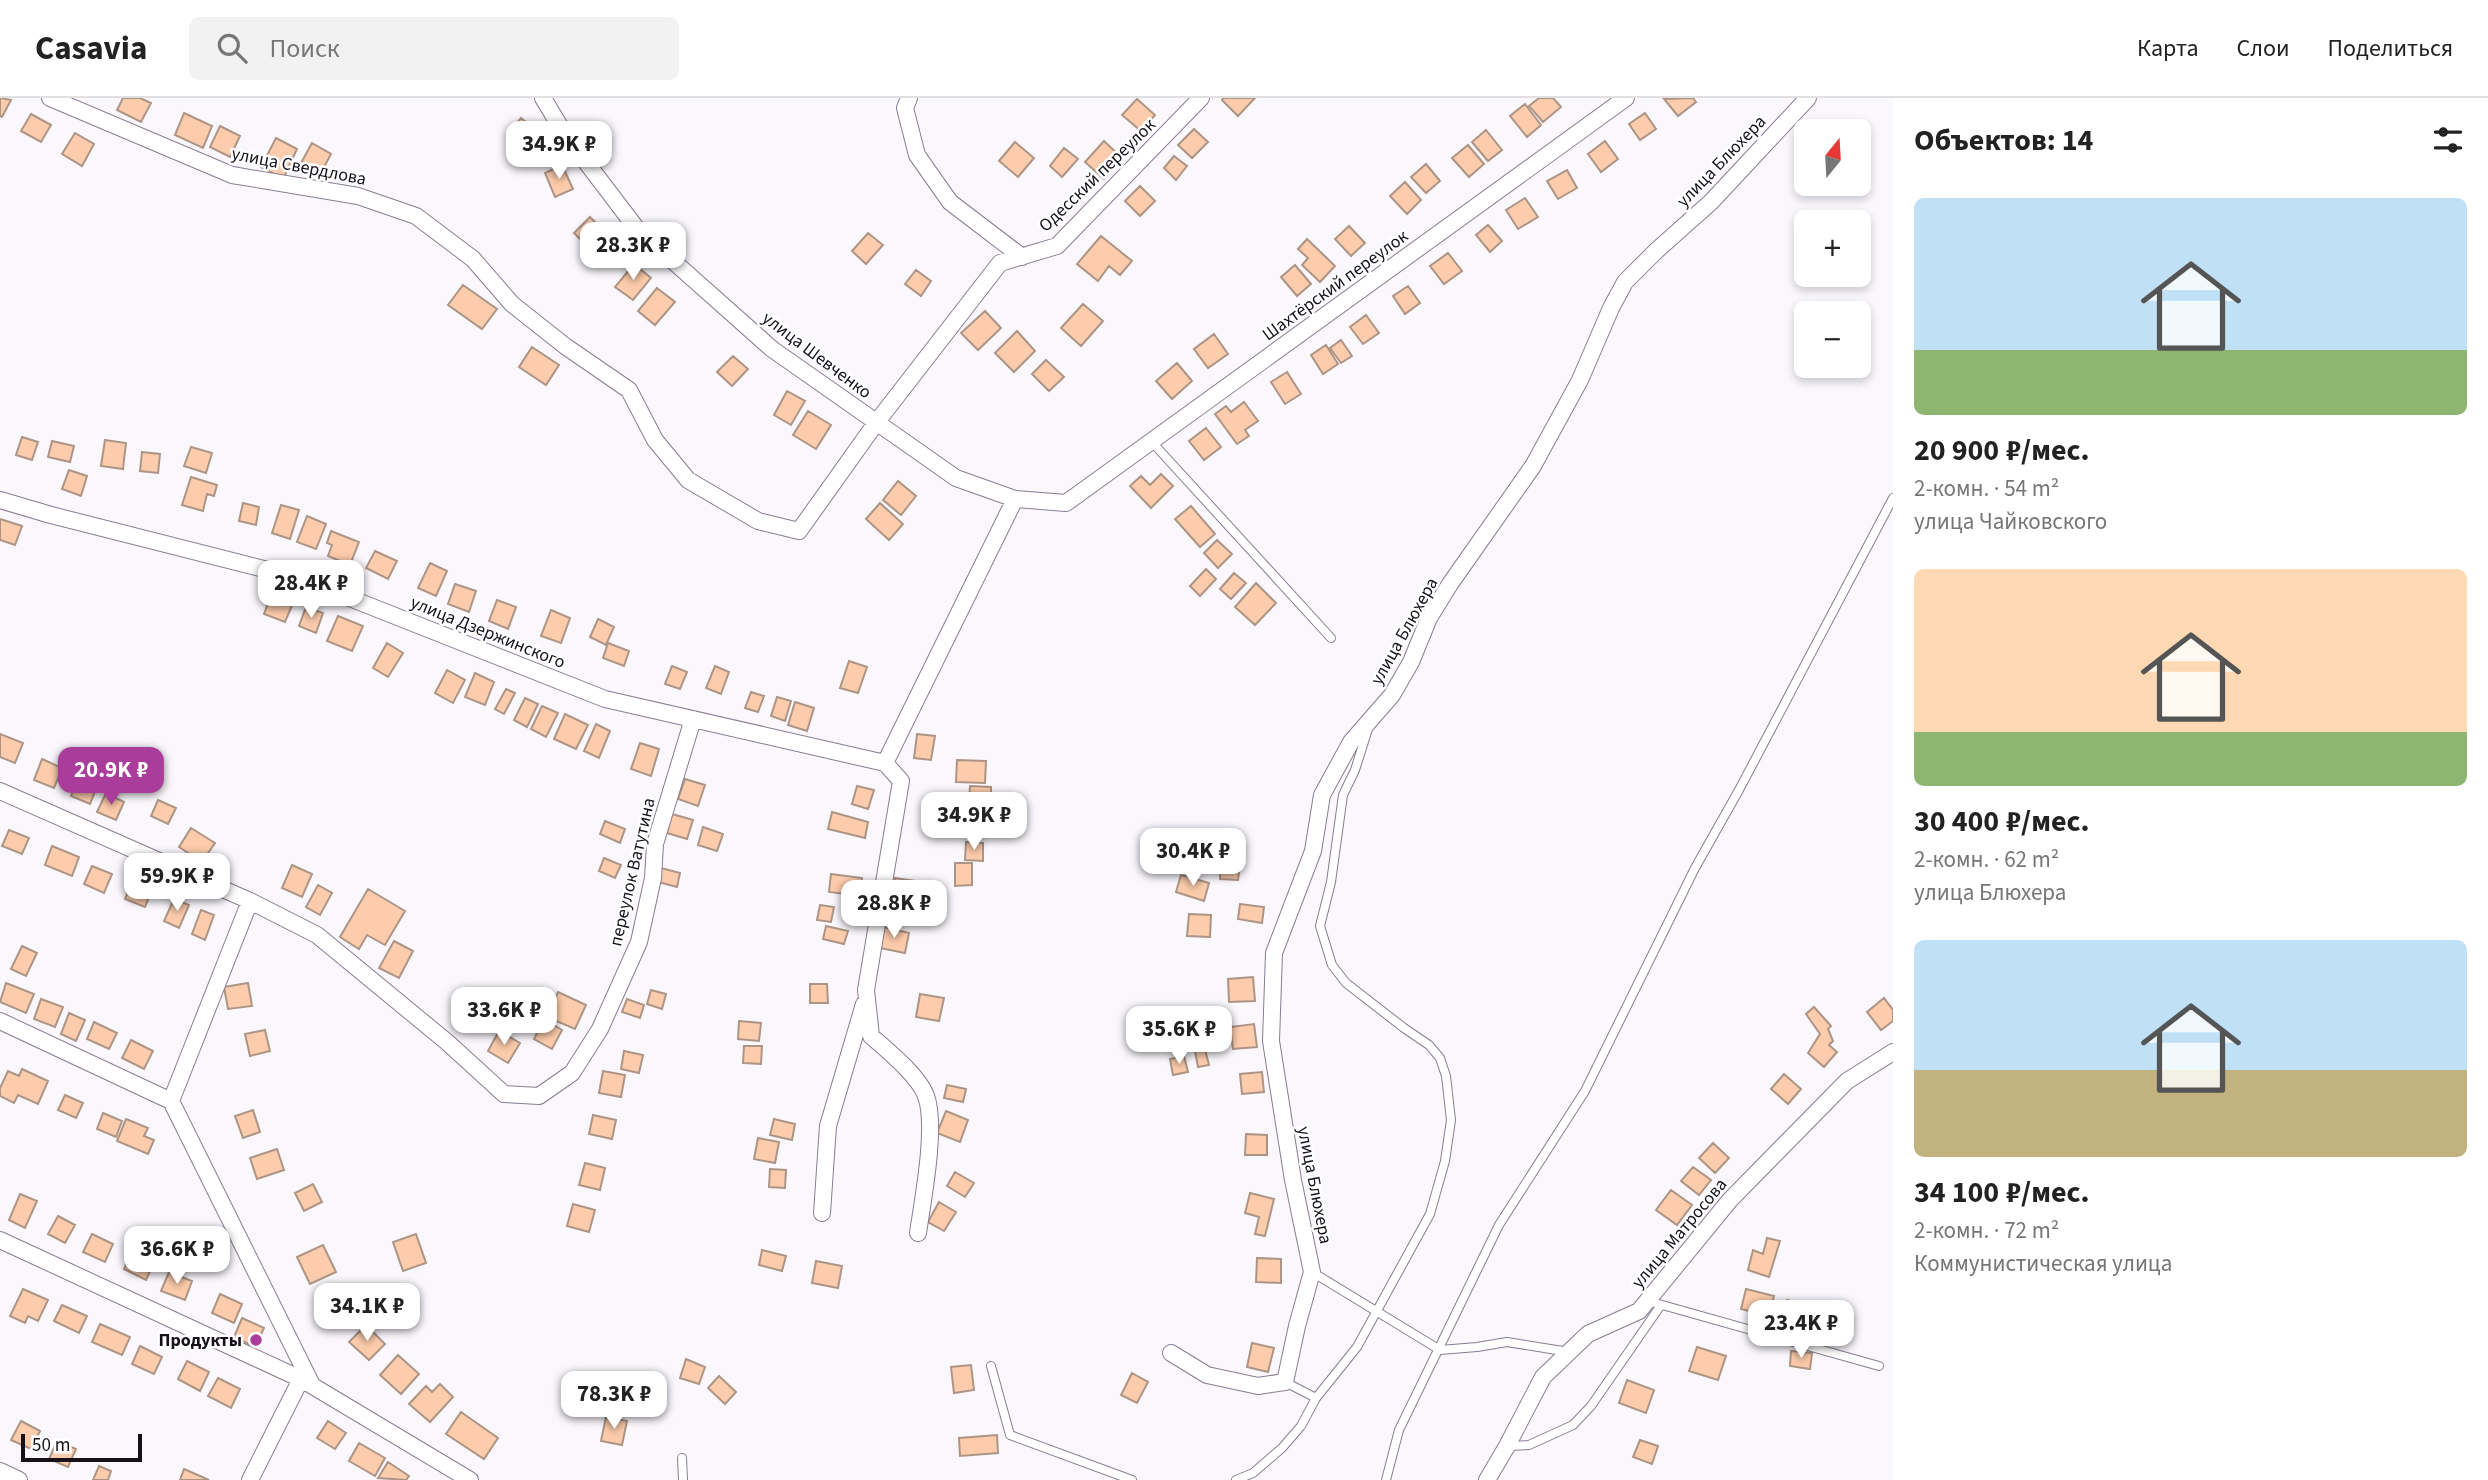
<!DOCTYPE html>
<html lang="ru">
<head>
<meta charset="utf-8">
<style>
  :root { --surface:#fff; --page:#f2f2f2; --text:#222; --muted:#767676; --line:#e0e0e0; --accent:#aa3d9c }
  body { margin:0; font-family:"Source Sans 3",sans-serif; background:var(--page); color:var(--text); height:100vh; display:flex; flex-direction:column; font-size:26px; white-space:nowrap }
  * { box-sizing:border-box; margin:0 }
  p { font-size:23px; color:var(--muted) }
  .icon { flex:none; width:38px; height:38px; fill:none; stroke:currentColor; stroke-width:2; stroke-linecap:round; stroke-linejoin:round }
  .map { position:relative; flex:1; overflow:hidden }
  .panel { display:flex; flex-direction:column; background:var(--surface); width:595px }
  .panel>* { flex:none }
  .needle { width:46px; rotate:18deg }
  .tools { position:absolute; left:1794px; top:21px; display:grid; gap:14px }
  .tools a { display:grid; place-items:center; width:77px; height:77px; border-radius:10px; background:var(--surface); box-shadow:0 4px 10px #0003; font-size:35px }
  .scale { position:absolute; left:21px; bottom:18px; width:121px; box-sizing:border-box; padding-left:7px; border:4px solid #161119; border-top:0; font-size:19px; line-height:24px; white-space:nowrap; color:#161119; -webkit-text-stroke:5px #fff; paint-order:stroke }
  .price { position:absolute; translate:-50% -60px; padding:0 16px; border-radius:14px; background:#fff; color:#222; font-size:23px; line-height:46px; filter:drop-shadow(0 2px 4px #0008) }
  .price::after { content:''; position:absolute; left:50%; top:42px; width:21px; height:16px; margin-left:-10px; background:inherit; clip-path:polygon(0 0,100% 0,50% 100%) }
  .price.on { background:var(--accent); color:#fff }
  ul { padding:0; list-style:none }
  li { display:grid; align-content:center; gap:14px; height:371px; padding:0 21px }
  li span { display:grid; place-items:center; height:217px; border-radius:10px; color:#555 }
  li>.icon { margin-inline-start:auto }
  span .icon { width:126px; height:126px; fill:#fffc; stroke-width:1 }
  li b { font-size:30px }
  h2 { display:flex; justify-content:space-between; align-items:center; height:84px; padding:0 21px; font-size:30px }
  header { display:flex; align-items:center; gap:42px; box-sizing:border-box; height:98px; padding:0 35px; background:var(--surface); border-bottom:2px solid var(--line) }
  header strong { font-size:33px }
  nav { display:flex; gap:38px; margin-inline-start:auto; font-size:24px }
  .search { width:490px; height:63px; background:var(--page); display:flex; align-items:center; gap:18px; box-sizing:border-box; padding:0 24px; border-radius:10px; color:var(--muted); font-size:26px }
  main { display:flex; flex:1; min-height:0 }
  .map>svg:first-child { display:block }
  .building { fill:#fdccac; stroke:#ad9586; stroke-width:2 }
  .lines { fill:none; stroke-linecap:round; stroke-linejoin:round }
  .lane-casing { stroke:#897c91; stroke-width:10 }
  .street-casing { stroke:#897c91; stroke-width:18 }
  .lane { stroke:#fff; stroke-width:8 }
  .street { stroke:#fff; stroke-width:16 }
  .poi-dot { fill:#aa3d9c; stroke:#fff; stroke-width:2.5 }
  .labels { text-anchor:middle; stroke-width:5; stroke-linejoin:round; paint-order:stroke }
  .street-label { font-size:18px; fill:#161119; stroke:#fff }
  .poi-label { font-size:18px; font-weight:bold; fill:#161119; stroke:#fff; text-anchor:end }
</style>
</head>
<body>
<header>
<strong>Casavia</strong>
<div class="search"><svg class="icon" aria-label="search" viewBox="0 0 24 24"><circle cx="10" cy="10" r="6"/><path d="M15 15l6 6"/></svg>Поиск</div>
<nav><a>Карта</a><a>Слои</a><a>Поделиться</a></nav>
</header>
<main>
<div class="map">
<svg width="1893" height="1382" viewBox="0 0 1893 1382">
  <rect width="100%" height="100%" fill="#fbf8fd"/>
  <path class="building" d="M0,0L11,2L2,19L0,18Z
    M123,0H140L151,5L141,24L117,12Z
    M1223,0H1255L1238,18L1222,2Z
    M1539,0H1553L1561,9L1543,24L1529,8Z
    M1693,0L1696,4L1678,18L1664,1Z
    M1137,1L1155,17L1141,33L1122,17Z
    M1525,6L1541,27L1527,39L1510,18Z
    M184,15L212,28L203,50L175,37Z
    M1645,15L1656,31L1640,42L1629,26Z
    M31,16L51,27L41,44L21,33Z
    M521,20L535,31L522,49L507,37Z
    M220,28L240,38L230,59L210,49Z
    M1194,31L1208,44L1192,60L1178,47Z
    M1486,32L1502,52L1488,63L1472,44Z
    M75,35L94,46L82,68L62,56Z
    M276,40L297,51L283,81L261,69Z
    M535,40L547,53L535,65L522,52Z
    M1104,43L1122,60L1104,81L1085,64Z
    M1605,43L1618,61L1601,74L1588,56Z
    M1015,44L1034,60L1018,79L999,63Z
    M312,45L331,56L321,75L301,65Z
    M1468,47L1484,66L1469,79L1452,60Z
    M1064,50L1078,61L1062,79L1050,68Z
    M1174,58L1187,68L1176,82L1164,70Z
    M1426,66L1440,83L1426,95L1411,79Z
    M562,67L573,91L555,99L545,75Z
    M1567,72L1577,90L1558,101L1547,83Z
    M1405,84L1421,102L1407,116L1390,98Z
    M1140,88L1155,103L1140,118L1125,103Z
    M1525,100L1538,119L1518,131L1506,112Z
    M590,119L605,134L589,150L574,135Z
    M1488,127L1502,143L1490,154L1476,137Z
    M1349,128L1365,145L1351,158L1335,141Z
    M868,135L883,147L866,166L852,153Z
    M1101,138L1132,163L1120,177L1109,168L1098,183L1077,166Z
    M1307,141L1335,168L1320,184L1302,167L1308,160L1298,151Z
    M1448,155L1462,173L1444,186L1430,168Z
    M634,166L651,180L633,202L615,189Z
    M1295,167L1311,186L1297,198L1281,179Z
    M916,172L931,183L921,198L905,186Z
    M463,187L497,211L482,231L448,207Z
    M1408,188L1420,205L1405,216L1393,198Z
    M657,190L675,204L655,227L638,213Z
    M1083,206L1103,223L1081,248L1061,230Z
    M985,213L1001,230L978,252L961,235Z
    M1366,217L1379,235L1363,246L1350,229Z
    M1017,233L1035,253L1014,274L995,255Z
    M1214,236L1228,256L1208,270L1194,251Z
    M1341,242L1352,258L1341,265L1330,250Z
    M1326,247L1338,266L1323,276L1311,257Z
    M532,249L559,267L546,287L519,269Z
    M733,258L748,271L732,288L717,274Z
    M1046,262L1064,279L1049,293L1032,276Z
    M1177,265L1192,283L1172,301L1156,283Z
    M1287,274L1301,296L1285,306L1271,284Z
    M787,293L805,303L791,327L774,317Z
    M1244,304L1258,323L1245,332L1249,338L1237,346L1215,316L1226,308L1231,314Z
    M808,313L831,327L816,351L793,337Z
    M1206,330L1221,349L1204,362L1189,343Z
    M22,339L38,344L32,362L16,357Z
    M105,342L126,345L123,371L101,368Z
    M52,343L74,348L70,364L48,359Z
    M191,349L212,355L206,375L184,368Z
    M142,354L160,356L158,375L140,373Z
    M69,372L87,378L81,398L62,391Z
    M1161,376L1173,388L1151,410L1130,388L1141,378L1150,387Z
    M191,379L217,387L214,398L207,396L203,413L182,407Z
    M898,383L916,398L901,417L883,402Z
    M243,405L259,409L256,427L239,423Z
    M880,405L903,426L889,442L866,421Z
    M281,407L299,412L290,441L272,435Z
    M1191,408L1215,436L1200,449L1175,421Z
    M307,418L326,426L316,451L297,444Z
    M0,421L22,428L15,447L0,442Z
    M331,433L359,444L350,467L328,458L332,447L327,445Z
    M1217,442L1232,456L1218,470L1204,455Z
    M375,453L397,463L388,481L366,470Z
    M430,465L447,473L436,498L418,490Z
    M1206,471L1216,481L1200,498L1190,488Z
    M1234,475L1246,485L1231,501L1220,491Z
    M1256,485L1276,505L1255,527L1235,509Z
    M455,486L476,493L469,514L448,506Z
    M271,497L293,505L285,524L264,516Z
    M497,502L516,509L508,531L489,523Z
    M306,509L323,515L316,535L299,528Z
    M551,512L570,520L561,545L541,538Z
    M338,518L363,528L352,553L327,543Z
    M598,521L614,529L606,547L590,539Z
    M387,545L403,555L388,579L373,570Z
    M608,545L629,553L624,568L603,560Z
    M849,563L867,569L858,595L840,590Z
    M672,568L687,574L680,591L665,586Z
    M715,568L729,574L721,596L706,590Z
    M447,572L465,582L453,605L435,595Z
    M475,575L494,584L485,607L465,599Z
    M506,591L515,595L504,616L495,611Z
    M751,594L764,598L758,614L745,610Z
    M777,599L791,603L785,623L771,618Z
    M525,600L538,606L527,629L514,622Z
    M795,604L814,610L807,633L788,627Z
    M542,608L558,615L546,639L531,631Z
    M565,616L588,627L576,651L554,641Z
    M596,626L610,633L599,660L584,653Z
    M0,636L23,645L15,665L0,659Z
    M917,636L935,638L931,662L914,660Z
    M640,645L659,651L651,678L631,671Z
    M42,661L62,670L54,690L34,682Z
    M957,662L986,663L985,685L956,684Z
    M83,668L102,676L90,706L71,698Z
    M685,681L705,687L698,708L678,701Z
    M857,688L874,692L868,711L852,706Z
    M970,688L991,689V707L969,706Z
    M106,695L124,704L116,722L97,714Z
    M158,702L176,710L168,726L151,718Z
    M997,705H1024L1025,726H997Z
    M832,714L868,724L865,740L828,731Z
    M672,716L693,722L687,741L667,735Z
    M605,723L625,731L620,745L600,736Z
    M703,729L723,736L717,753L698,747Z
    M191,730L215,745L202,764L179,749Z
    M9,732L29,740L22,756L2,748Z
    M966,744L983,745V763L965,762Z
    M52,748L79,759L72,778L45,767Z
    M604,760L621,767L615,780L599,773Z
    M955,765H972V787L955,788Z
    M1221,765L1240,766L1238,782L1220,781Z
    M292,767L312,776L302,799L282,790Z
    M92,768L112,776L104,795L84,786Z
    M661,770L680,775L677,789L658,784Z
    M831,776L862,780L859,798L829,794Z
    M1181,777L1209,785L1204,803L1176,794Z
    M895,780L916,783L911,809L891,805Z
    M133,781L153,789L145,809L125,801Z
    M318,787L332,795L320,817L306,809Z
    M368,791L405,813L385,847L367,837L359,851L340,839Z
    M174,801L189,807L179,830L164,823Z
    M1240,806L1264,809L1262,825L1238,821Z
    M820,807L834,809L831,824L817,822Z
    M201,812L214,817L205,842L192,836Z
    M1189,816L1211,817L1210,839L1187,838Z
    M826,828L848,833L844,846L823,841Z
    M884,829L909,835L905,855L880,850Z
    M394,843L413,853L399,880L379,870Z
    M22,848L37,855L26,878L11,871Z
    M1253,879L1255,903L1229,904L1228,881Z
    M6,885L34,896L26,915L0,904Z
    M248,885L252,908L228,911L224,889Z
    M810,886H827L828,905H810Z
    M651,892L666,896L662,911L647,906Z
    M558,894L586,907L575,931L547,919Z
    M920,896L944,900L939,923L916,919Z
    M1884,900L1893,912V923L1881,932L1867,914Z
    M41,901L63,909L55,929L34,921Z
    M627,901L644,907L640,920L622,914Z
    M1814,909L1831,928L1828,931L1833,943L1829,947L1837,954L1824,969L1808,955L1820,936L1806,916Z
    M69,915L85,922L76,943L61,936Z
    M544,921L562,932L552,951L534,941Z
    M739,923L761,925L759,943L738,941Z
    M94,924L117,935L109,951L87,941Z
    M1254,926L1257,949L1233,951L1230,929Z
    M265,932L270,953L250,958L245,936Z
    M499,933L520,945L508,965L488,953Z
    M131,942L153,953L144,971L122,960Z
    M744,948H762L761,966L743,965Z
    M1205,951L1209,967L1198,969L1195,953Z
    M624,953L643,957L639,975L621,971Z
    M1184,958L1188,974L1173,977L1170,961Z
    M22,971L48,983L38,1006L18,997L14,1005L0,998V990L8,973L19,978Z
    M603,973L625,977L621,999L599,995Z
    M1262,974L1264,994L1242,996L1240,976Z
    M1784,976L1801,991L1788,1006L1771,991Z
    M947,987L966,991L963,1004L944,1000Z
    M65,997L83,1005L76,1020L58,1012Z
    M253,1012L260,1034L243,1040L235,1018Z
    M946,1013L968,1022L960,1044L937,1035Z
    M103,1015L122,1023L116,1039L97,1031Z
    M593,1017L616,1022L612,1041L589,1036Z
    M126,1021L148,1030L144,1038L154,1042L148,1056L117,1043Z
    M774,1021L795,1026L792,1042L770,1037Z
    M1246,1036L1267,1037V1057H1245Z
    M758,1040L779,1044L775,1065L754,1061Z
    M1713,1045L1729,1060L1715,1075L1699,1060Z
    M277,1051L284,1072L257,1081L250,1060Z
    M585,1065L605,1070L600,1092L579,1087Z
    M1693,1069L1711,1082L1699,1097L1681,1083Z
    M770,1071L786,1072L785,1090L769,1089Z
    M955,1074L974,1085L965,1099L947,1088Z
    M313,1086L322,1104L304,1113L295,1095Z
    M1671,1092L1692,1107L1677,1127L1656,1112Z
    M1250,1095L1274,1101L1265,1138L1255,1136L1259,1119L1245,1115Z
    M20,1096L37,1103L25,1130L9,1122Z
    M939,1104L956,1114L944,1133L928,1124Z
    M573,1106L595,1112L589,1134L567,1128Z
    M58,1118L75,1127L65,1145L48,1136Z
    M92,1136L113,1146L105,1164L83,1154Z
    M416,1136L426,1165L403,1173L393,1144Z
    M1767,1140L1780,1143L1769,1179L1748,1172L1753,1152L1763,1156Z
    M323,1147L336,1174L310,1186L297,1159Z
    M762,1152L786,1158L782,1173L759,1167Z
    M132,1154L154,1165L146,1182L124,1171Z
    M1257,1160L1281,1161V1185L1256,1184Z
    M816,1163L842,1168L838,1190L812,1185Z
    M169,1174L192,1183L185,1202L161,1193Z
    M23,1191L48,1202L38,1223L28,1218L25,1225L10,1218Z
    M1746,1191L1774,1198L1769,1218L1741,1211Z
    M220,1196L242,1206L234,1225L212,1215Z
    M1787,1202L1813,1209L1808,1230L1782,1223Z
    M62,1207L87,1218L79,1235L54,1223Z
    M242,1220L264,1230L255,1249L234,1239Z
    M100,1226L130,1239L122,1257L92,1244Z
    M366,1227L385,1246L369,1262L349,1244Z
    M1252,1245L1274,1250L1268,1274L1247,1269Z
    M140,1248L162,1259L154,1276L132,1266Z
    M1697,1249L1726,1258L1718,1282L1689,1273Z
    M1791,1253L1812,1255L1810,1271L1790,1268Z
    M398,1257L419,1276L401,1296L380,1277Z
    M686,1261L705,1269L699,1286L680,1280Z
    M187,1263L209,1274L200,1293L178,1281Z
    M971,1267L974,1292L954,1295L951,1269Z
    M1132,1275L1148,1284L1137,1305L1121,1297Z
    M719,1278L736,1294L725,1306L708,1290Z
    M218,1280L240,1291L231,1310L208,1298Z
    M1627,1282L1654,1292L1646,1315L1619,1305Z
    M440,1286L453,1299L430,1324L409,1306L426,1288L432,1294Z
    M461,1314L498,1340L484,1361L446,1336Z
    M606,1319L627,1323L622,1347L601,1343Z
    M21,1323L40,1333L31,1351L11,1342Z
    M328,1323L346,1335L335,1351L317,1340Z
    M997,1337L998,1355L960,1358L959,1340Z
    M1640,1342L1658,1348L1652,1366L1633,1359Z
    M57,1343L76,1351L68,1369L49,1361Z
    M359,1345L385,1360L375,1378L349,1363Z
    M388,1364L409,1378L406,1382L378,1380Z
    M99,1368L111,1373L108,1382H93Z
    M184,1371L209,1382H180Z"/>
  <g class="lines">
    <g class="lane-casing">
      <path id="lane" d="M1151,343L1331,540
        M1312,1174L1440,1252L1477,1249L1507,1244L1569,1254
        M1648,1203L1879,1268
        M991,1268L1010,1337L1132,1382
        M1285,1284L1316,1300
        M1507,1348L1529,1347L1573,1327L1591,1308L1661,1207
        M682,1360L683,1382
        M1236,1382L1253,1375L1282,1350L1301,1328L1316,1300L1357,1249L1430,1116L1445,1063L1451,1022L1446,978L1440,960L1429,947L1404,930L1346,885L1332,867L1320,828L1331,784L1343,697L1355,672L1368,631
        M1386,1382L1399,1332L1499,1127L1585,993L1695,770L1739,692L1893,400"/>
    </g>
    <g class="street-casing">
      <path id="street" d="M50,0L232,77L358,98L416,118L473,161L512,206L565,248L629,292L655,342L688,382L758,423L799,433L876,325L1000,165L1057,148L1201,0
        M543,0L564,35L637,131L772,251L956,380L1015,401L1066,405L1626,0
        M909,0L905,10L917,57L950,104L1022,159
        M0,402L51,417L299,480L605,601L885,665
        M885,665L901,683L866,892L871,938C887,952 919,978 926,998C937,1028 923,1101 918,1135
        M885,665L1015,401
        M0,693L250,803L317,837L447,944L504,996L539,998L572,975L600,931L639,844L653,780L655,746L693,621
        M250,803L171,1003L312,1287
        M0,923L171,1003
        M822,1115L828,1028L864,906
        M0,1142L301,1281L470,1382
        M1171,1255L1207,1277L1258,1288L1285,1284L1297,1228L1312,1174L1293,1082L1271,943L1274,855L1313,753L1322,697L1351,644L1392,597L1411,564L1429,520L1450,486L1533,368L1580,282L1611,210L1625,184L1656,153L1711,104L1808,0
        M0,1373L19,1382
        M250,1382L301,1281
        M1487,1382L1507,1348L1543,1279L1588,1236L1639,1213L1730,1102L1847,983L1893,954"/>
    </g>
    <use href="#lane" class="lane"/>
    <use href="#street" class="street"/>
  </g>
  <circle class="poi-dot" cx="256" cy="1242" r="7"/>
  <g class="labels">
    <g class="street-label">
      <text transform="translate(1721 63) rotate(-46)" y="6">улица Блюхера</text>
      <text transform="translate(299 68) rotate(11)" y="6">улица Свердлова</text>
      <text transform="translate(1097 77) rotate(-44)" y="6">Одесский переулок</text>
      <text transform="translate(1335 187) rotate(-36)" y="6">Шахтёрский переулок</text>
      <text transform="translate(817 257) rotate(37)" y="6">улица Шевченко</text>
      <text transform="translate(1404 533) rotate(-61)" y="6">улица Блюхера</text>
      <text transform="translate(488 534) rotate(22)" y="6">улица Дзержинского</text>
      <text transform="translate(632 774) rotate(-77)" y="6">переулок Ватутина</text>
      <text transform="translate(1315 1087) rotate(79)" y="6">улица Блюхера</text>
      <text transform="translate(1679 1135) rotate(-50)" y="6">улица Матросова</text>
    </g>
    <g class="poi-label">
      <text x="242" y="1248">Продукты</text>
    </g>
  </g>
</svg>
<div class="tools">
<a><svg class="needle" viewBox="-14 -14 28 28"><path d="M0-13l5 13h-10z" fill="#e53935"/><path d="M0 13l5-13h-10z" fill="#767676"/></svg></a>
<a>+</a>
<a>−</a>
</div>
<div class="scale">50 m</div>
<b class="price" style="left:559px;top:83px">34.9K ₽</b>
<b class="price" style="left:633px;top:184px">28.3K ₽</b>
<b class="price" style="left:311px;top:522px">28.4K ₽</b>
<b class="price on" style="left:111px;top:709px">20.9K ₽</b>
<b class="price" style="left:974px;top:754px">34.9K ₽</b>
<b class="price" style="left:1193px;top:790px">30.4K ₽</b>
<b class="price" style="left:177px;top:815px">59.9K ₽</b>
<b class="price" style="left:894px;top:842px">28.8K ₽</b>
<b class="price" style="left:504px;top:949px">33.6K ₽</b>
<b class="price" style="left:1179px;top:968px">35.6K ₽</b>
<b class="price" style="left:177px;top:1188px">36.6K ₽</b>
<b class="price" style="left:367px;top:1245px">34.1K ₽</b>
<b class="price" style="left:1801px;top:1262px">23.4K ₽</b>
<b class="price" style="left:614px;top:1333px">78.3K ₽</b>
</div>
<section class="panel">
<h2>Объектов: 14<svg class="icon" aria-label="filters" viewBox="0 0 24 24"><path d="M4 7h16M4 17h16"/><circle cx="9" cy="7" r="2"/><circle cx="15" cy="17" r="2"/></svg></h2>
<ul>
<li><span style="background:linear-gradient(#bfe0f5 70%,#8fb573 0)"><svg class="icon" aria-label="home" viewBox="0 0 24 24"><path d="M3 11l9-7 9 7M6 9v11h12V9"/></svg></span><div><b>20 900 ₽/мес.</b><p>2-комн. · 54 m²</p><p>улица Чайковского</p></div></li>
<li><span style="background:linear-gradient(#ffd9b3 75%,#8fb573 0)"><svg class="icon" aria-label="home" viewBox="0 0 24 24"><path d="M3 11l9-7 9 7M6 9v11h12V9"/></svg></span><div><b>30 400 ₽/мес.</b><p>2-комн. · 62 m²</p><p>улица Блюхера</p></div></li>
<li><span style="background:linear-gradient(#bfe0f5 60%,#c2b280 0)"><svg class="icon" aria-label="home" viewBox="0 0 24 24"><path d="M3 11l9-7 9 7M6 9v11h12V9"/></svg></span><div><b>34 100 ₽/мес.</b><p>2-комн. · 72 m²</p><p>Коммунистическая улица</p></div></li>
</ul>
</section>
</main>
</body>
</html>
